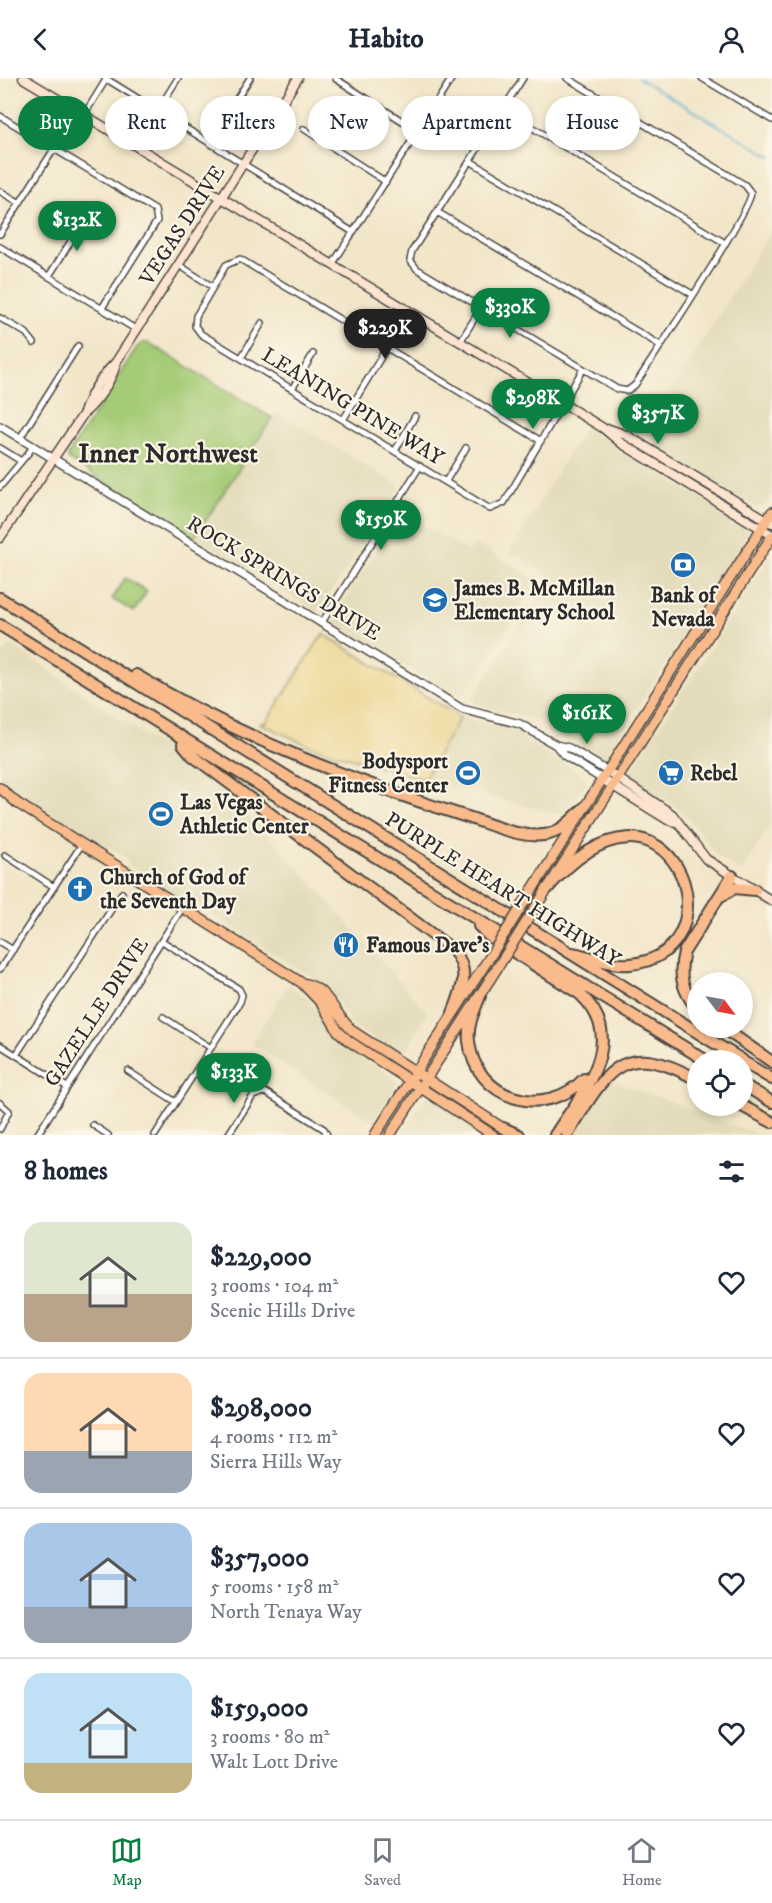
<!DOCTYPE html>
<html lang="en">
<head>
<meta charset="utf-8">
<style>
  :root { --surface:#fff; --page:#f2f2f3; --text:#1f2937; --muted:#747a83; --line:#e0e1e3; --accent:#0b8043 }
  body { margin:0; font-family:"IM FELL DW Pica",serif; background:var(--page); color:var(--text); height:100vh; display:flex; flex-direction:column; font-size:22px; white-space:nowrap }
  * { box-sizing:border-box; margin:0 }
  p { font-size:20px; color:var(--muted) }
  .icon { flex:none; width:33px; height:33px; fill:none; stroke:currentColor; stroke-width:2; stroke-linecap:round; stroke-linejoin:round }
  .map { position:relative; height:1057px; overflow:hidden }
  .side { display:flex; flex-direction:column; background:var(--surface); flex:1 }
  .side>* { flex:none }
  .banner { position:absolute; left:18px; top:18px; width:736px; height:54px; display:flex; gap:12px }
  .needle { width:39px; rotate:122deg }
  .controls { position:absolute; left:687px; top:894px; display:grid; gap:12px }
  .controls a { display:grid; place-items:center; width:66px; height:66px; border-radius:50%; background:var(--surface); box-shadow:0 3px 9px #0003; font-size:30px }
  .price { position:absolute; translate:-50% -51px; padding:0 14px; border-radius:21px; background:var(--accent); color:#fff; font-size:20px; line-height:39px; filter:drop-shadow(0 2px 3px #0008) }
  .price::after { content:''; position:absolute; left:50%; top:36px; width:18px; height:14px; margin-left:-9px; background:inherit; clip-path:polygon(0 0,100% 0,50% 100%) }
  .price.active { background:#222; color:#fff }
  ul { padding:0; list-style:none }
  li { display:flex; align-items:center; gap:18px; height:150px; padding:0 24px }
  li+li { border-top:2px solid var(--line) }
  li span { display:grid; place-items:center; flex:none; width:168px; height:120px; border-radius:18px; color:#555 }
  li>.icon { margin-inline-start:auto }
  span .icon { width:72px; height:72px; fill:#fffc; stroke-width:1 }
  li b { font-size:26px }
  h2 { display:flex; justify-content:space-between; align-items:center; height:72px; padding:0 24px; font-size:26px }
  .tag { padding:0 21px; border-radius:27px; background:var(--surface); box-shadow:0 3px 9px #0003; font-size:21px; line-height:54px }
  .tag.active { background:var(--accent); color:#fff }
  header { display:flex; justify-content:space-between; align-items:center; height:78px; padding:0 24px; background:var(--surface); font-size:27px; font-weight:700 }
  .menu { display:flex; justify-content:space-around; align-items:center; height:84px; border-top:2px solid var(--line); background:var(--surface); font-size:16px; color:var(--muted) }
  .menu a { display:grid; justify-items:center; gap:3px }
  .menu .active { color:var(--accent) }
  .map>svg:first-child { display:block }
  .built { fill:#e3dbba }
  .green { fill:#a5cb76; stroke:#687b50; stroke-width:1.5 }
  .sand { fill:#eeda9e; stroke:#8c8264; stroke-width:1.5 }
  .lines { fill:none; stroke-linecap:round; stroke-linejoin:round }
  .stream { stroke:#54aed2; stroke-width:1.5 }
  .minor-casing { stroke:#494743; stroke-width:8 }
  .tertiary-casing { stroke:#494743; stroke-width:10 }
  .secondary-casing { stroke:#494743; stroke-width:11 }
  .primary-casing { stroke:#494743; stroke-width:12 }
  .motorway-casing { stroke:#494743; stroke-width:14 }
  .minor { stroke:#fff; stroke-width:5 }
  .tertiary { stroke:#fff; stroke-width:7 }
  .secondary { stroke:#fde4d1; stroke-width:8 }
  .primary { stroke:#fabb8c; stroke-width:9 }
  .motorway { stroke:#fabb8c; stroke-width:10 }
  .primary-bridge-casing { stroke:#494743; stroke-width:12; stroke-linecap:butt }
  .primary-bridge { stroke:#fabb8c; stroke-width:9 }
  .labels { text-anchor:middle; stroke-width:4.5; stroke-linejoin:round; paint-order:stroke }
  .street-label { font-size:21px; fill:#2b2b2b; stroke:#fcf5e5 }
  .poi-label { font-size:21px; font-weight:bold; fill:#2b2b2b; stroke:#fcf5e5; text-anchor:start }
  .district-label { font-size:27px; font-weight:bold; fill:#2b2b2b; stroke:#fcf5e5 }
</style>
</head>
<body>
<header><svg class="icon" aria-label="back" viewBox="0 0 24 24"><path d="M15 5l-7 7 7 7"/></svg>Habito<svg class="icon" aria-label="person" viewBox="0 0 24 24"><circle cx="12" cy="8" r="4"/><path d="M4 21q1-7 8-7t8 7"/></svg></header>
<div class="map">
<svg width="772" height="1057" viewBox="0 0 772 1057">
  <rect width="100%" height="100%" fill="#fcf5e5"/>
  <filter id="ink" filterUnits="userSpaceOnUse"><feTurbulence type="fractalNoise" baseFrequency=".0167" numOctaves="2"/><feDisplacementMap in="SourceGraphic" scale="12" xChannelSelector="R" yChannelSelector="G"/><feConvolveMatrix kernelMatrix="1 2 1 2 8 2 1 2 1" color-interpolation-filters="sRGB"/></filter>
  <filter id="wash" filterUnits="userSpaceOnUse"><feTurbulence type="fractalNoise" baseFrequency=".008" numOctaves="4" result="noise"/><feDisplacementMap in="SourceGraphic" scale="24" xChannelSelector="R" yChannelSelector="G"/><feGaussianBlur stdDeviation="1.35" result="paint"/><feColorMatrix in="noise" values="0 0 0 0 0 0 0 0 0 0 0 0 0 0 0 0 0 1.4 0 .05"/><feComposite in="paint" operator="in"/></filter>
  <g filter="url(#wash)">
    <rect width="100%" height="100%" fill="#f2e6c9"/>
    <path class="built" d="M772,151V419L762,429H755L642,361Z
      M276,334L400,408L320,531L316,533L195,459Z
      M584,350L750,449L751,455L604,680H597L535,642L474,626L473,621L550,498L510,474Z
      M404,436L468,473L476,466L532,499L534,508L465,616L456,619L337,547L335,537L399,437Z
      M772,476V745L741,794L715,776L689,740L676,729L631,701L628,696Z
      M10,566L208,701L273,762L427,934L408,970L395,975L354,949L335,919L319,903L130,787L124,778L0,703V581Z
      M460,639L511,651L584,698L586,705L569,729L559,737L424,701Z
      M288,907L307,920L344,968L391,998L396,1004L395,1010L375,1045L251,966Z
      M608,1001L760,1057H573Z
      M427,1017L491,1057H400Z"/>
    <path class="green" d="M143,265H149L272,340L195,459L68,381V377L137,269Z
      M125,500L147,513L134,534L112,521Z"/>
    <path class="sand" d="M323,556L460,639L424,701L307,667L260,645L266,644Z"/>
    <g class="lines">
      <path class="stream" d="M638,0L772,79"/>
    </g>
  </g>
  <g filter="url(#ink)">
    <g class="lines">
      <g class="minor-casing">
        <path id="minor" d="M105,0L353,154
          M523,0L412,173L410,182L417,191L617,311L627,313L635,307C652,281 752,131 751,115L745,107L567,0
          M702,0L772,42
          M336,1L418,53
          M158,32L178,0
          M503,32L725,165
          M84,37L107,0
          M0,38L155,132L157,143L102,230
          M304,51L386,104
          M210,63L250,0
          M470,83L692,216
          M0,113L20,125
          M437,134L660,267
          M0,156L54,71
          M0,169L137,252
          M179,187L213,209
          M332,187L452,0
          M49,198L86,139
          M0,240L26,255L34,265
          M460,264L481,230
          M241,280L262,245
          M292,311L313,276
          M343,342L409,233
          M20,360L78,268
          M541,363L240,181L226,187L196,238L195,248L201,256L490,431L504,425L583,291
          M0,370L21,383
          M395,373L415,338
          M446,403L466,370
          M0,409L34,368
          M321,546L420,388
          M5,777L54,809
          M0,864L13,872
          M0,891L82,766
          M163,939L211,970
          M0,967L67,1009
          M16,977L122,815
          M128,993L176,1024
          M0,1025L9,1033L0,1051
          M93,1047L108,1057
          M37,1057L183,829
          M155,1057L240,924L242,917L239,911L162,863
          M228,1057L253,1018L265,1014L324,1051L327,1057"/>
      </g>
      <g class="tertiary-casing">
        <path id="tertiary" d="M0,348L462,631L520,646L556,667L564,677L602,701
          M556,667L569,670L607,693"/>
      </g>
      <g class="secondary-casing">
        <path id="secondary" d="M23,0L603,350L621,365L772,457
          M84,335C90,315 101,299 116,284L298,0
          M609,351L626,357L772,445
          M0,460L84,335C99,322 109,306 116,287
          M607,693L672,736L706,781L772,823
          M602,701L668,742L676,744"/>
      </g>
      <g class="primary-casing">
        <path id="primary" d="M0,710L17,725L302,905C330,910 334,938 354,954L509,1054
          M527,820L772,434
          M537,827L772,458
          M302,905L322,926L338,953L349,963L493,1057
          M375,1057L493,874
          M390,1057L503,881"/>
      </g>
      <g class="motorway-casing">
        <path id="motorway" d="M0,520L742,982
          M0,547L705,982
          M136,597C239,659 350,702 464,738C488,745 518,760 544,757C561,755 572,741 584,730
          M183,666L193,678L453,872C471,893 462,912 453,935
          M546,812C670,665 745,876 630,886C610,888 591,878 572,875
          M723,817L734,810L755,812
          M479,848L489,858L580,916C630,962 583,1013 555,1057
          M480,918C474,933 467,948 469,963C475,1022 545,1042 584,1001
          M698,931C682,914 678,896 684,874L732,798
          M723,950L772,984
          M742,983L772,1001
          M742,1006L772,1024
          M742,1028L772,1044
          M503,1050L519,1057
          M567,1057C606,995 620,958 698,1002"/>
      </g>
      <use href="#minor" class="minor"/>
      <use href="#tertiary" class="tertiary"/>
      <use href="#secondary" class="secondary"/>
      <use href="#primary" class="primary"/>
      <use href="#motorway" class="motorway"/>
      <g class="primary-bridge-casing">
        <path id="primary-bridge" d="M493,874L527,820
          M503,881L537,827"/>
      </g>
      <use href="#primary-bridge" class="primary-bridge"/>
    </g>
  </g>
  <defs>
    <g id="bank-disc" transform="scale(1.35)"><circle r="9.5" fill="#1f6fb2" stroke="#fcf5e5"/><path d="M-6-4H6V4H-6ZM0-2.3a2.3 2.3 0 1 0 0 4.6a2.3 2.3 0 1 0 0-4.6Z" fill="#fff"/></g>
    <g id="school-disc" transform="scale(1.35)"><circle r="9.5" fill="#1f6fb2" stroke="#fcf5e5"/><path d="M0-5L7-2L0 1L-7-2ZM-4 1L0 2.5L4 1V4Q0 6-4 4Z" fill="#fff"/></g>
    <g id="stadium-disc" transform="scale(1.35)"><circle r="9.5" fill="#1f6fb2" stroke="#fcf5e5"/><path d="M0-5a6.5 5 0 1 0 0 10a6.5 5 0 1 0 0-10ZM-3.5-1.8h7v3.6h-7Z" fill="#fff"/></g>
    <g id="supermarket-disc" transform="scale(1.35)"><circle r="9.5" fill="#1f6fb2" stroke="#fcf5e5"/><path d="M-6-5.5h2.5l.6 2H6L4.5 2H-2.5L-4.4-4H-6ZM-1.5 3.2a1.3 1.3 0 1 0 .1 0ZM3 3.2a1.3 1.3 0 1 0 .1 0Z" fill="#fff"/></g>
    <g id="church-disc" transform="scale(1.35)"><circle r="9.5" fill="#1f6fb2" stroke="#fcf5e5"/><path d="M-1.2-6h2.4v3.5h3.3v2.4h-3.3V6h-2.4V-.1h-3.3v-2.4h3.3Z" fill="#fff"/></g>
    <g id="restaurant-disc" transform="scale(1.35)"><circle r="9.5" fill="#1f6fb2" stroke="#fcf5e5"/><path d="M-5-6h1v4h1v-4h1v4h1v-4h1v5L-1.5 .5V6h-2V.5L-5-1ZM5-6V6H3V1.5H1.5Q1.5-4 5-6Z" fill="#fff"/></g>
  </defs>
  <g fill-rule="evenodd">
    <use href="#bank-disc" x="683" y="487"/>
    <use href="#school-disc" x="435" y="522"/>
    <use href="#stadium-disc" x="468" y="695"/>
    <use href="#supermarket-disc" x="671" y="695"/>
    <use href="#stadium-disc" x="161" y="736"/>
    <use href="#church-disc" x="80" y="811"/>
    <use href="#restaurant-disc" x="346" y="867"/>
  </g>
  <g class="labels">
    <g class="street-label">
      <text transform="translate(182 147) rotate(-57)" y="7">VEGAS DRIVE</text>
      <text transform="translate(353 328) rotate(31)" y="7">LEANING PINE WAY</text>
      <text transform="translate(284 500) rotate(31)" y="7">ROCK SPRINGS DRIVE</text>
      <text transform="translate(503 811) rotate(32)" y="7">PURPLE HEART HIGHWAY</text>
      <text transform="translate(96 934) rotate(-57)" y="7">GAZELLE DRIVE</text>
    </g>
    <g class="poi-label">
      <text x="454" y="517">James B. McMillan<tspan x="454" dy="24">Elementary School</tspan></text>
      <text x="683" y="524" text-anchor="middle">Bank of<tspan x="683" dy="24">Nevada</tspan></text>
      <text x="448" y="690" text-anchor="end">Bodysport<tspan x="448" dy="24">Fitness Center</tspan></text>
      <text x="690" y="702">Rebel</text>
      <text x="180" y="731">Las Vegas<tspan x="180" dy="24">Athletic Center</tspan></text>
      <text x="100" y="806">Church of God of<tspan x="100" dy="24">the Seventh Day</tspan></text>
      <text x="366" y="874">Famous Dave's</text>
    </g>
    <g class="district-label">
      <text x="168" y="384">Inner Northwest</text>
    </g>
  </g>
</svg>
<div class="controls">
<a><svg class="needle" viewBox="-14 -14 28 28"><path d="M0-13l5 13h-10z" fill="#e53935"/><path d="M0 13l5-13h-10z" fill="#747a83"/></svg></a>
<a><svg class="icon" aria-label="locate" viewBox="0 0 24 24"><circle cx="12" cy="12" r="6"/><path d="M12 2v4M12 18v4M2 12h4M18 12h4"/></svg></a>
</div>
<b class="price" style="left:77px;top:174px">$132K</b>
<b class="price" style="left:510px;top:261px">$330K</b>
<b class="price active" style="left:385px;top:282px">$229K</b>
<b class="price" style="left:533px;top:352px">$298K</b>
<b class="price" style="left:658px;top:367px">$357K</b>
<b class="price" style="left:381px;top:473px">$159K</b>
<b class="price" style="left:587px;top:667px">$161K</b>
<b class="price" style="left:234px;top:1026px">$133K</b>
<div class="banner">
<a class="tag active">Buy</a>
<a class="tag">Rent</a>
<a class="tag">Filters</a>
<a class="tag">New</a>
<a class="tag">Apartment</a>
<a class="tag">House</a>
</div>
</div>
<section class="side">
<h2>8 homes<svg class="icon" aria-label="filters" viewBox="0 0 24 24"><path d="M4 7h16M4 17h16"/><circle cx="9" cy="7" r="2"/><circle cx="15" cy="17" r="2"/></svg></h2>
<ul>
<li><span style="background:linear-gradient(#dfe7d0 60%,#b9a48a 0)"><svg class="icon" aria-label="home" viewBox="0 0 24 24"><path d="M3 11l9-7 9 7M6 9v11h12V9"/></svg></span><div><b>$229,000</b><p>3 rooms · 104 m²</p><p>Scenic Hills Drive</p></div><svg class="icon" aria-label="heart" viewBox="0 0 24 24"><path d="M12 20l-8-8c-3-5 5-10 8-4 3-6 11-1 8 4z"/></svg></li>
<li><span style="background:linear-gradient(#ffd9b3 65%,#9aa5b1 0)"><svg class="icon" aria-label="home" viewBox="0 0 24 24"><path d="M3 11l9-7 9 7M6 9v11h12V9"/></svg></span><div><b>$298,000</b><p>4 rooms · 112 m²</p><p>Sierra Hills Way</p></div><svg class="icon" aria-label="heart" viewBox="0 0 24 24"><path d="M12 20l-8-8c-3-5 5-10 8-4 3-6 11-1 8 4z"/></svg></li>
<li><span style="background:linear-gradient(#a9c7e8 70%,#9aa5b1 0)"><svg class="icon" aria-label="home" viewBox="0 0 24 24"><path d="M3 11l9-7 9 7M6 9v11h12V9"/></svg></span><div><b>$357,000</b><p>5 rooms · 158 m²</p><p>North Tenaya Way</p></div><svg class="icon" aria-label="heart" viewBox="0 0 24 24"><path d="M12 20l-8-8c-3-5 5-10 8-4 3-6 11-1 8 4z"/></svg></li>
<li><span style="background:linear-gradient(#bfe0f5 75%,#c2b280 0)"><svg class="icon" aria-label="home" viewBox="0 0 24 24"><path d="M3 11l9-7 9 7M6 9v11h12V9"/></svg></span><div><b>$159,000</b><p>3 rooms · 80 m²</p><p>Walt Lott Drive</p></div><svg class="icon" aria-label="heart" viewBox="0 0 24 24"><path d="M12 20l-8-8c-3-5 5-10 8-4 3-6 11-1 8 4z"/></svg></li>
</ul>
</section>
<nav class="menu">
<a class="active"><svg class="icon" aria-label="map" viewBox="0 0 24 24"><path d="M3 6l6-2 6 2 6-2v14l-6 2-6-2-6 2zM9 4v14M15 6v14"/></svg>Map</a>
<a><svg class="icon" aria-label="saved" viewBox="0 0 24 24"><path d="M7 4h10v16l-5-4-5 4z"/></svg>Saved</a>
<a><svg class="icon" aria-label="home" viewBox="0 0 24 24"><path d="M3 11l9-7 9 7M6 9v11h12V9"/></svg>Home</a>
</nav>
</body>
</html>
